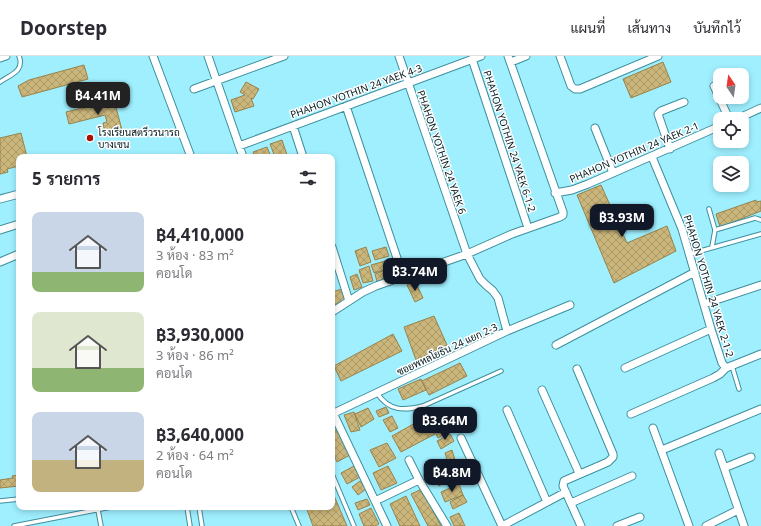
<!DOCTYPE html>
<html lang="th">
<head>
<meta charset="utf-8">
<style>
  :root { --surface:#fff; --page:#f2f2f3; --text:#2b2b33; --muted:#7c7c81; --line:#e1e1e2; --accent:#111827 }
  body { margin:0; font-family:"Noto Sans",Sarabun,sans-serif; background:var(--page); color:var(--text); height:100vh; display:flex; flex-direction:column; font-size:15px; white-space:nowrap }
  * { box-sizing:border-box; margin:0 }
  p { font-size:13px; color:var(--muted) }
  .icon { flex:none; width:22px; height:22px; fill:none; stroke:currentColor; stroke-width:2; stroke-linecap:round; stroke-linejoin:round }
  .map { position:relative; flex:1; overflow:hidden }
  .panel { position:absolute; left:16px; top:98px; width:319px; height:356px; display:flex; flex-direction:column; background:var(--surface); border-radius:8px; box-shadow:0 2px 6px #0003 }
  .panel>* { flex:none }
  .needle { width:26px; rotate:347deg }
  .controls { position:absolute; left:713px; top:12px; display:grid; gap:8px }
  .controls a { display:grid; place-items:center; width:36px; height:36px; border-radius:8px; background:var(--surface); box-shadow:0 2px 6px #0003; font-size:20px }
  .price { position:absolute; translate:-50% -34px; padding:0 9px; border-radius:8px; background:var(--accent); color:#fff; font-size:13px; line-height:26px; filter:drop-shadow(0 1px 2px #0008) }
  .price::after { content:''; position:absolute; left:50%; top:24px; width:12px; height:9px; margin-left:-6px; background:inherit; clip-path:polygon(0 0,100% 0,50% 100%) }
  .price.on { background:#222; color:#fff }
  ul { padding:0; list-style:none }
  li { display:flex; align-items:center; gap:12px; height:100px; padding:0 16px }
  li span { display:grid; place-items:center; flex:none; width:112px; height:80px; border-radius:8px; color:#555 }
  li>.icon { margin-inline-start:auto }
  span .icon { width:48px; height:48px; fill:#fffc; stroke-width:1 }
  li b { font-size:17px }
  h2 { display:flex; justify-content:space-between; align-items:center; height:48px; padding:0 16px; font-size:17px }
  header { display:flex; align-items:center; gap:24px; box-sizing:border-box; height:56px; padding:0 20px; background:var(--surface); border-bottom:1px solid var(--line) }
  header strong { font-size:19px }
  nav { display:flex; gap:22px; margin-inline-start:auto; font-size:14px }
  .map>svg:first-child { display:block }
  .building { fill:url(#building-cross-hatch); stroke:#978349 }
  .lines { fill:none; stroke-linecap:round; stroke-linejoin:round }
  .service-casing { stroke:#3d8f9d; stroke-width:5.5 }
  .minor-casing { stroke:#3d8f9d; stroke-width:9 }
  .service { stroke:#fff; stroke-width:3.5 }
  .minor { stroke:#fff; stroke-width:7 }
  .poi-dot { fill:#a51200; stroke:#fff; stroke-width:1.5 }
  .labels { text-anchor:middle; stroke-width:3; stroke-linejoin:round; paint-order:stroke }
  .street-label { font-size:10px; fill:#00181c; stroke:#fff }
  .poi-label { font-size:10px; fill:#00181c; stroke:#fff; text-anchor:start }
</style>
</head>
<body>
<header>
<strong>Doorstep</strong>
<nav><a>แผนที่</a><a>เส้นทาง</a><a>บันทึกไว้</a></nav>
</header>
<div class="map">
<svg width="761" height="470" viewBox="0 0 761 470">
  <defs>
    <pattern id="building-cross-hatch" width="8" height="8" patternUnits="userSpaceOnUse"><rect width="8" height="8" fill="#cab57a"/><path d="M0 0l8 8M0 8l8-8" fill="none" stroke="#ac9b69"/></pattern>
  </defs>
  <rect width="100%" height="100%" fill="#9fefff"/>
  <path class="building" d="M663,6L671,26L631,42L623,23Z
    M84,9L88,23L22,41L18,30L29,24Z
    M246,26L259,33L253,43L251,42L254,50L235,56L231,44L245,39L240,36Z
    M114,44L122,74L105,78L103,67L107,66L105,59L69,68L66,56Z
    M21,77L27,101H19V110L7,113L8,116L0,118V82Z
    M282,84L287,99L275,101L270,88Z
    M267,91L271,101H255L253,96Z
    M601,129L627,187L667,170L676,195L614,227L577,139Z
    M756,144V146L761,145V155L720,171L716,158Z
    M366,191L371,206L360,210L355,195Z
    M386,191L389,200L375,204L372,195Z
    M385,205L387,213L374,217L371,209Z
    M369,210L373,225L363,227L359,214Z
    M392,212L395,221L388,223L386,214Z
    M385,214L388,223L377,226L375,218Z
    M357,218L362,231L354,234L350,221Z
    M415,225L423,242L415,246L407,229Z
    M342,233L346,246L335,250L332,236Z
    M434,260L447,289L416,304L404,271Z
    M393,278L402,295L341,325L334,310Z
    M460,307L467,320L429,339L422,325Z
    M421,323L426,334L403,344L398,333Z
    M386,351L389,357L379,361L376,355Z
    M368,352L374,363L361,371L355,358Z
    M354,356L360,374L351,376L344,359Z
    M440,359L449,376L438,382L429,364Z
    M392,360L398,372L390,376L383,364Z
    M426,361L435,378L401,396L392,380Z
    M338,373L350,399L337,406L332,395V375Z
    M450,378L454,385L441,393L437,385Z
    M387,387L396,402L379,411L370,394Z
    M452,394L455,404L448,407L445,397Z
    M463,403L469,412L457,418L452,409Z
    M446,408L454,420L439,430L430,416Z
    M354,410L360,421L347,428L341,417Z
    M388,410L397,427L381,434L373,417Z
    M19,419V430L0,432V424L13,422L12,420Z
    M360,425L366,433L358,439L352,431Z
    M459,428L463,439L445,446L441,436Z
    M422,433L441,470H428L411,438Z
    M332,435L347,470H313L306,451H332Z
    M463,439L467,446L453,453L450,446Z
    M406,440L420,470H400L390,448Z
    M367,443L370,449L358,454L355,447Z
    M371,452L379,468L375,470H364L359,458Z
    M459,457L465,470H454L450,461Z"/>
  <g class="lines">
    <g class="service-casing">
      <path id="service" d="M0,26C10,19 25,15 19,0
        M709,153L715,174L712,191
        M715,174L755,162L761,164
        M690,198L761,178
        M732,310L739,333
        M377,337C389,355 403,355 423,350L501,315
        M332,418L354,470
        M0,445L19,443
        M187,451L190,470
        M199,451L202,470
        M291,451L299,470
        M98,454L101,470
        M14,470L111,451"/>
    </g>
    <g class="minor-casing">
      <path id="minor" d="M153,0L191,101
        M208,0L243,101
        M399,0L467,198L480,223L486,229L493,235L498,242L507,275
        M560,0L571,30L575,33H580L658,0
        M0,2L6,0
        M472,3L528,172
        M511,6L526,0
        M714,30L729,63
        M194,33L284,0
        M346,50L403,220
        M737,63L761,52
        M293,70L303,101
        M595,72L613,117
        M239,90L481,0
        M670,93L658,58L661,55L684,46
        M652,101L682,173L711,273L722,307L726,312
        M555,137L572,134L588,128L720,70
        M0,143L19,138
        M0,174L19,168
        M332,191L349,245
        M0,206L19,198
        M704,248L761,229
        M332,256L363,236L376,230L467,198L512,178L560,161L563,159V156L508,0
        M556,289L695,216
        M625,312L711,273
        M726,312L761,298
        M577,313L613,398V401L608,406L564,425L563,430L581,470
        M542,334L579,417
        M507,354L547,446
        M333,357L387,470
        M332,358L507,275L570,249
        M631,358L713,322L720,318L726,312
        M653,372L689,470
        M461,382L502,470L566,436
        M662,394L761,353
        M719,397L744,470
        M409,404L419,424L447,470
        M724,412L751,401
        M375,445L419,424
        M571,447L632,420
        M617,470L640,461
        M706,470L738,454"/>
    </g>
    <use href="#service" class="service"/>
    <use href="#minor" class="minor"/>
  </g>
  <circle class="poi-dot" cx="90" cy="82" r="4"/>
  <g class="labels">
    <g class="street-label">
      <text transform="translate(356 35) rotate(-20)" y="4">PHAHON YOTHIN 24 YAEK 4-3</text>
      <text transform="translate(510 85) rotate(72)" y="4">PHAHON YOTHIN 24 YAEK 6-1-2</text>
      <text transform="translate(442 96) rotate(71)" y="4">PHAHON YOTHIN 24 YAEK 6</text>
      <text transform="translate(634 96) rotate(-23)" y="4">PHAHON YOTHIN 24 YAEK 2-1</text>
      <text transform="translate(709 230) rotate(73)" y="4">PHAHON YOTHIN 24 YAEK 2-1-2</text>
      <text transform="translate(447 293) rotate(-25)" y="4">ซอยพหลโยธิน 24 แยก 2-3</text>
    </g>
    <g class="poi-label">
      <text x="98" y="80">โรงเรียนสตรีวรนารถ<tspan x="98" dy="12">บางเขน</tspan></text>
    </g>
  </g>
</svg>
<div class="controls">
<a><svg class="needle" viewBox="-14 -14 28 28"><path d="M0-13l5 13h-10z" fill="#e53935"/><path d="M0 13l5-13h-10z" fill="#7c7c81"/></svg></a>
<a><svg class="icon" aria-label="locate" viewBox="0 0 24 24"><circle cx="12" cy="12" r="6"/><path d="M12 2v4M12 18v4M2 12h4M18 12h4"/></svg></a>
<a><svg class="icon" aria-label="layers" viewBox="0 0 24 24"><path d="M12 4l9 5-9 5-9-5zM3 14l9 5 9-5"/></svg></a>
</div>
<b class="price on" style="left:98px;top:60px">฿4.41M</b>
<b class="price" style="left:622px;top:182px">฿3.93M</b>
<b class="price" style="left:415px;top:236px">฿3.74M</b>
<b class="price" style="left:445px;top:385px">฿3.64M</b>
<b class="price" style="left:452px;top:437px">฿4.8M</b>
<section class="panel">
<h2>5 รายการ<svg class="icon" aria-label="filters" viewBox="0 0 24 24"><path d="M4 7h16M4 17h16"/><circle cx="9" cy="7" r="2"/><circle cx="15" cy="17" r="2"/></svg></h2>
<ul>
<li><span style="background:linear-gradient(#c9d6e8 75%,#8fb573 0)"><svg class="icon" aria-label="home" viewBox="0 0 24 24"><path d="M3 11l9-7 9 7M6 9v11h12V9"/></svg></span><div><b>฿4,410,000</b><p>3 ห้อง · 83 m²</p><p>คอนโด</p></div></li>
<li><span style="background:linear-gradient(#dfe7d0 70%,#8fb573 0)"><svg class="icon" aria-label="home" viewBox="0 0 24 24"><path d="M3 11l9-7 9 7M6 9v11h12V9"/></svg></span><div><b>฿3,930,000</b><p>3 ห้อง · 86 m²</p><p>คอนโด</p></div></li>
<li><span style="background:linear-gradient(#c9d6e8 60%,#c2b280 0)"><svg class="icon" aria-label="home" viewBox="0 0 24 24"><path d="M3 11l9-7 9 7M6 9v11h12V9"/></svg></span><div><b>฿3,640,000</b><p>2 ห้อง · 64 m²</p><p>คอนโด</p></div></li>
</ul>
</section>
</div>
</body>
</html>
